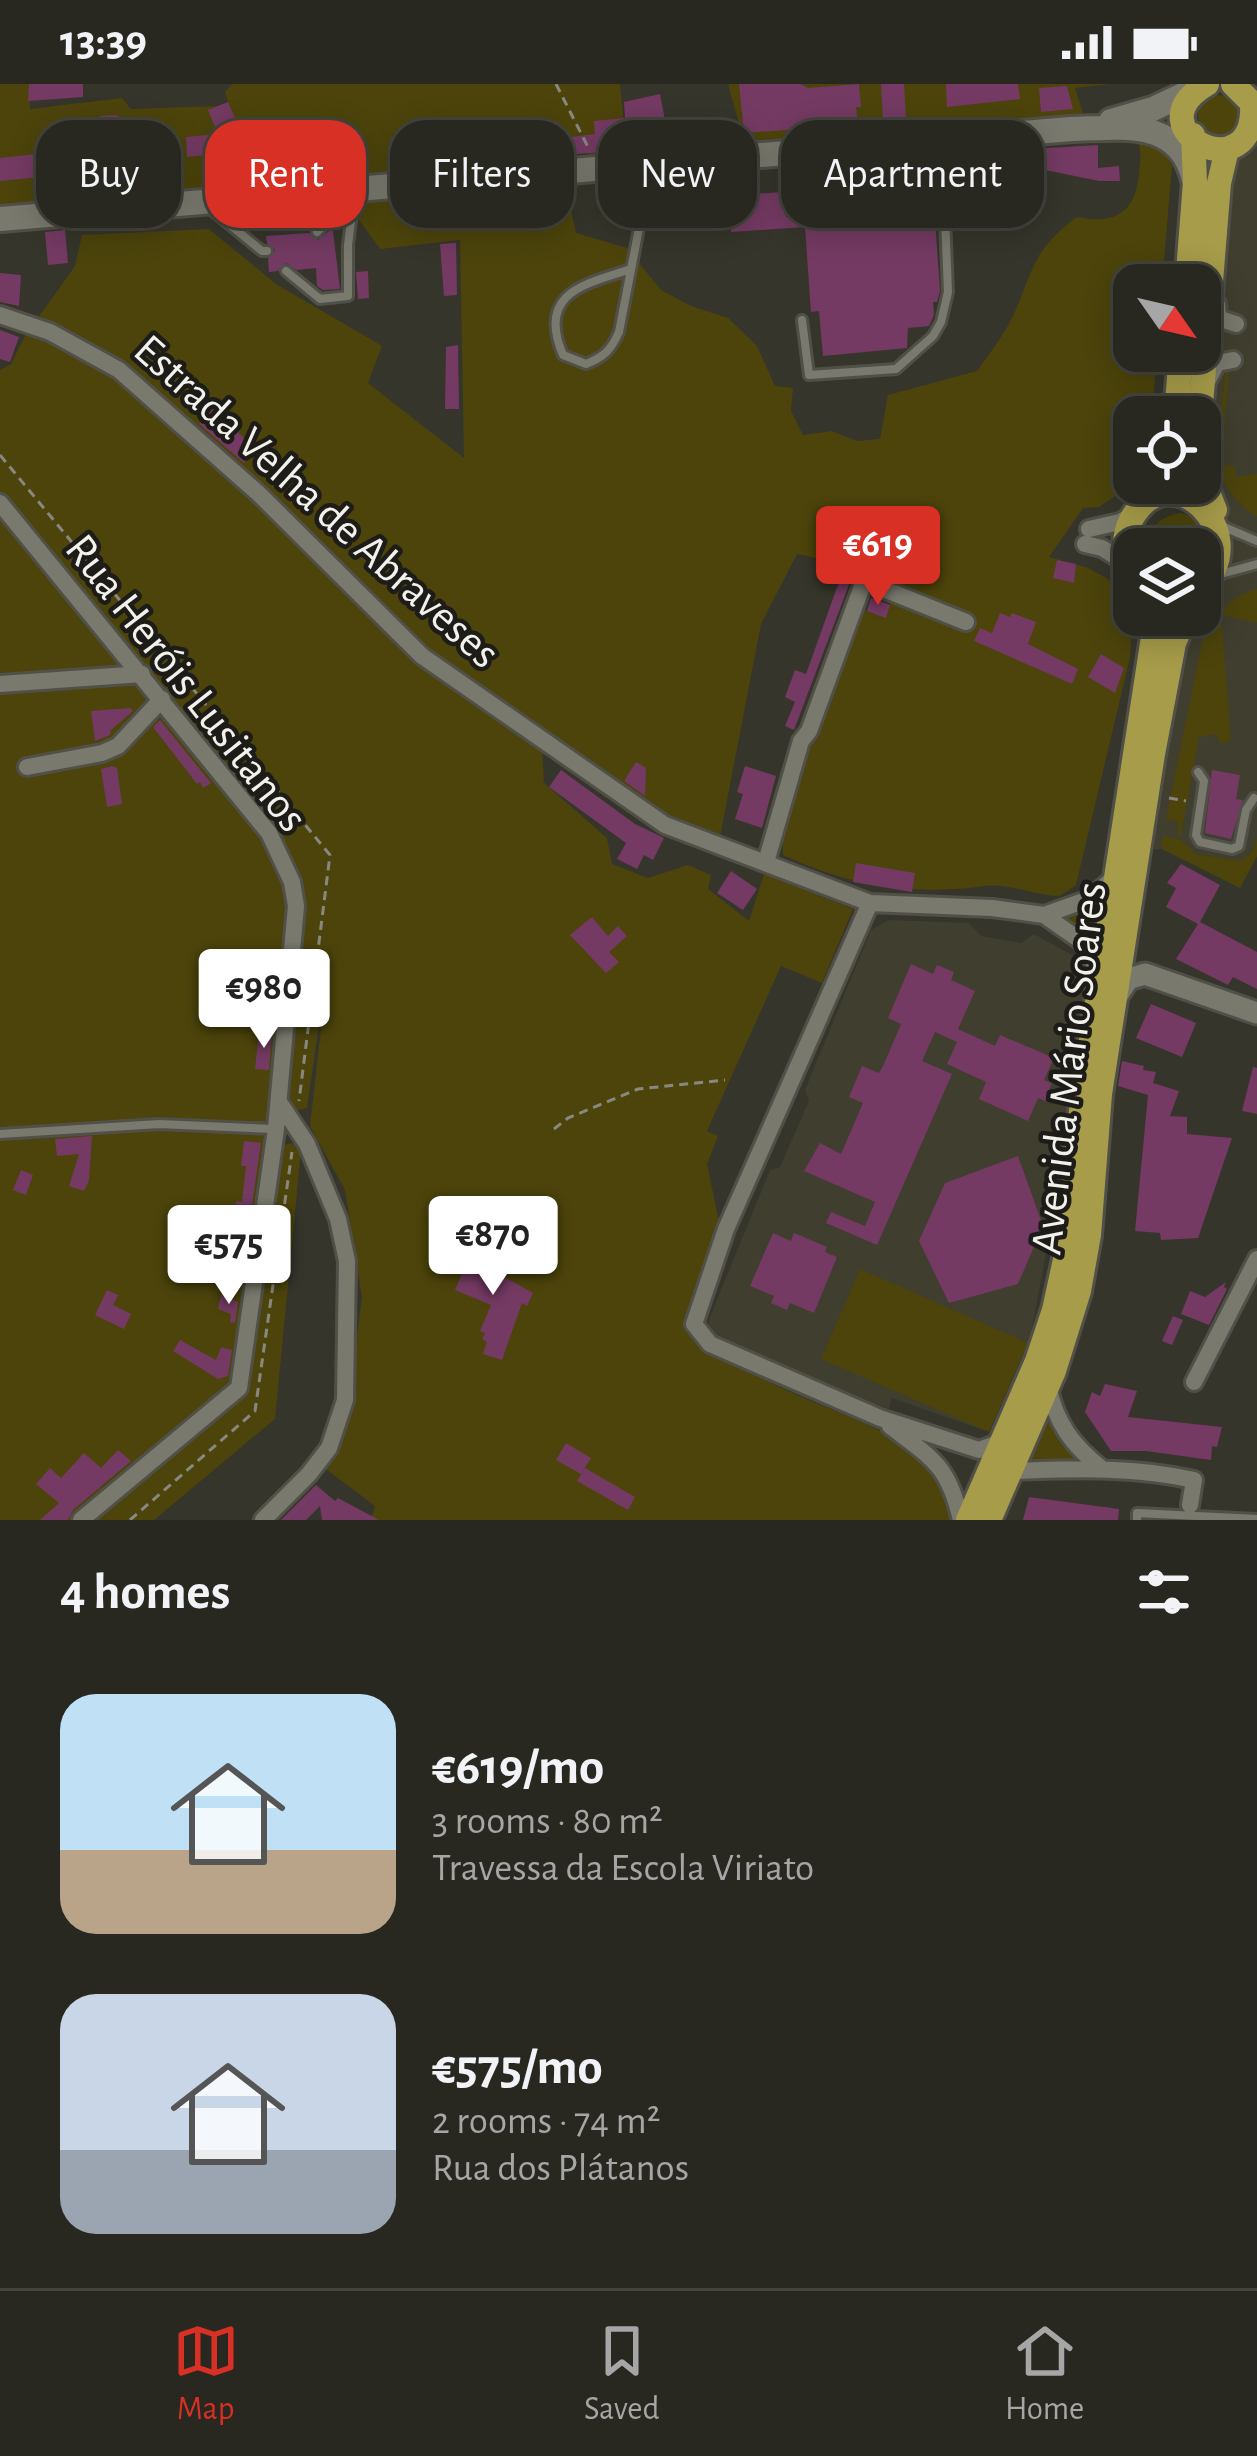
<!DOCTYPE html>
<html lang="en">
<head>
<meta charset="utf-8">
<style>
  :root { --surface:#282820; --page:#34342d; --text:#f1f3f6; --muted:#a5a6a5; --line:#44443e; --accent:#d93025 }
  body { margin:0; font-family:"Alegreya Sans",sans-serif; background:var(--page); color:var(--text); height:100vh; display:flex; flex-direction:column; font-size:45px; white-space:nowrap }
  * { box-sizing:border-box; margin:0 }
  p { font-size:39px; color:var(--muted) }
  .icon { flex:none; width:66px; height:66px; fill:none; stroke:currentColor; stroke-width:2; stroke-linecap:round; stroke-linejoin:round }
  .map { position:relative; height:1436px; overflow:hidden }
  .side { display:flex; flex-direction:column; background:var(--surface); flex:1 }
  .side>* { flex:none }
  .hud { position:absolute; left:36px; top:36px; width:1185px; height:108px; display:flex; gap:24px }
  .needle { width:78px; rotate:124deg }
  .fabs { position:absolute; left:1113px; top:180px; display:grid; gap:24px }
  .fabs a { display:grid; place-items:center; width:108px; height:108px; border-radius:24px; background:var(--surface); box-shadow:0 6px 30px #0003,0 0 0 3px var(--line); font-size:60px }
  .price { position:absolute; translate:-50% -102px; padding:0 27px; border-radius:12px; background:#fff; color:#222; font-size:39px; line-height:78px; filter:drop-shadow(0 3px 6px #0008) }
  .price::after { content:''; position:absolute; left:50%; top:72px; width:36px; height:27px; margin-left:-18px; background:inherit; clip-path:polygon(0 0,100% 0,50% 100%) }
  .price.active { background:var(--accent); color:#fff }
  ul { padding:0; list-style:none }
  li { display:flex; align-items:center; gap:36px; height:300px; padding:0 60px }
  li span { display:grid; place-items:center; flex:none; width:336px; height:240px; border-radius:36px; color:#555 }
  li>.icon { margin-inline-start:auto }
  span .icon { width:144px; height:144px; fill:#fffc; stroke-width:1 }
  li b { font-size:51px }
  h2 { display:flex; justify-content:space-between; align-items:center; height:144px; padding:0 60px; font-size:51px }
  .tag { padding:0 42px; border-radius:36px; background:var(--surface); box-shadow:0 6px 30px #0003,0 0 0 3px var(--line); font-size:42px; line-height:108px }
  .tag.active { background:var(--accent); color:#fff }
  .status { display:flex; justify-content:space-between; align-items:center; height:84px; padding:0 60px; background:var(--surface); direction:ltr }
  .status svg { height:33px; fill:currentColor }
  .tabs { display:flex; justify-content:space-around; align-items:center; height:168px; border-top:3px solid var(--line); background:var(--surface); font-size:33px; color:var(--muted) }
  .tabs a { display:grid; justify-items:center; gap:6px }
  .tabs .active { color:var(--accent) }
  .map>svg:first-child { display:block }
  .built { fill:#403e2e }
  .green { fill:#4c440b }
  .building { fill:#743a63 }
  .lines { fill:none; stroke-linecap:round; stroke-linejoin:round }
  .service-casing { stroke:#515048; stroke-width:14 }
  .minor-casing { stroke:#515048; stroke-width:22 }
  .tertiary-casing { stroke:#515048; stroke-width:27 }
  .secondary-casing { stroke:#515048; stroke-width:30 }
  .primary-casing { stroke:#515048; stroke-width:30 }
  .path { stroke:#898880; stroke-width:3; stroke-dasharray:9 6; stroke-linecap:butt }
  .service { stroke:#7a796e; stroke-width:8 }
  .minor { stroke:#7a796e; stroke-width:16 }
  .tertiary { stroke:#7a796e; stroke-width:21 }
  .secondary { stroke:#7a796e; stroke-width:24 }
  .primary { stroke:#a79c4a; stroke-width:24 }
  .labels { text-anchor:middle; stroke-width:9; stroke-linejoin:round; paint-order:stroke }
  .street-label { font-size:45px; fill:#f2f1eb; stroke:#1d1c18 }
</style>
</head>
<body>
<div class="status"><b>13:39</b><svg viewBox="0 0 49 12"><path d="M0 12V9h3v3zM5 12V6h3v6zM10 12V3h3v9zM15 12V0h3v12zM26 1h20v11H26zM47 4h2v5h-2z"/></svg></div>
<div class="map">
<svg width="1257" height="1436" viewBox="0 0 1257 1436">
  <rect width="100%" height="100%" fill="#36352b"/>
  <path class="built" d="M1257,58V772L1240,804L1161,765L1138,766L1186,531H1200V345L1225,102L1240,70Z
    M888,836L969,839L981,852L1021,859L1034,850L1081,876L1086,888L1057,1153L1048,1160L1030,1254L989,1348L892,1314L889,1325L834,1305L714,1253L708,1238L770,1086L780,1083L809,1017L805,1006L871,846Z"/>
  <path class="green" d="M0,0H29L30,25L122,14L131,25L219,22L228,18L225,8L232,0H620L627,72L591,74L580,52L549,55L548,51L544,52V57L520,59L522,81L0,126Z
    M728,0H1110L1075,4L1084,32L745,61Z
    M1198 32a21 21 0 1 1 42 0a21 21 0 1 1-42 0Z
    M1135,51L1163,67L1172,82L1162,201H1134V267H1157L1152,333H1134V399L1099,423L1083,424L1049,473L1088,484L1108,495L1124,512L1132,534L1130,573L1076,801L1060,812C1035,812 1011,799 985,802C914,812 849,802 783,771C778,710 837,585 860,525L886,533L892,515L867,505L853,482L797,470L761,540L720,753L645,720L541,648L544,699L607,754L612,780L648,794L688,781L711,791L708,805L749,837L764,790L853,825L822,899L781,882L707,1047L718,1052L707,1080L719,1138L689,1234C690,1255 702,1264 718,1275C758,1292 797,1312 838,1328C882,1346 955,1378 951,1436H371L375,1422L326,1385L344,1353L362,1213L345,1106L310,1042L331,857L307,1024L294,1027L284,1061L292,1059L301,1066L275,1335L154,1436H0V286L11,280L25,252L75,182L82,151L209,145L276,200L382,262L368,299L464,374L460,156L380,165L347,119L565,100L576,149L627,164L661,206L691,222L728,234L757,262L775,302L793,304L791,327L803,351L832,347L857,357L880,355L888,311L977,287C988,271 1001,255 1010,238C1034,189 1029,168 1077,133C1115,141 1135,129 1139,90C1140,75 1143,65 1135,51Z
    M1226,285L1229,289L1222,375L1227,382H1235L1236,393L1257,390V433C1198,394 1221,344 1226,285Z
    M1181,429L1200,436L1211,465L1200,485V465H1148C1148,444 1160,432 1181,429Z
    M1257,505V539L1221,531L1231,656L1221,660L1216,650L1199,653L1181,751H1177L1179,739L1166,735L1203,553C1217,530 1229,513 1257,505Z
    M1163,751L1181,756L1196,770L1241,777L1253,767L1257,754V772L1240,804L1161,764Z
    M1102,816L1095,865L1076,842L1055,832L1078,829Z
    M860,1185L1028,1259L989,1348L821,1275Z
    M1048,1332L1051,1333L1085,1378L1026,1379Z"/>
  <path class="building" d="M29,0H83V13L28,17Z
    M739,0H801L808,4L859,0L861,23H856L857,33L810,37L811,44L744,49Z
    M881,0H904L906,34L883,35Z
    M946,0H1018L1020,15L947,23Z
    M1067,2L1073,25L1041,28L1039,4Z
    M660,10L670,62L522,75L520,59L595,50L594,37L625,34L624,18Z
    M228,18L237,39L252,33L259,53L236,61L238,75L206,78V71L187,73L186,53L218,50L208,26Z
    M115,31L130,36L133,64L153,63L155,97L41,107L40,93L0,97V74L81,65L80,53L97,51L100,32Z
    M341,40L345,77L319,80L315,43Z
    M287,41L291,82H266L262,44Z
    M1098,61V84L1119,82L1120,97H1099L1045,86V92L1012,85L1014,66Z
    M984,87L989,132L965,135L960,90Z
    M784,108L786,133L833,129L834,140L905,134V123L934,121L940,207L937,218H933L934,231L929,242L908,244L907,264L823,272L819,227L811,228L805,143L731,148V141L676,146L673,115Z
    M65,146L68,179L48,181L45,148Z
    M329,147H333L340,205L323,206L317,202L316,184L297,186L286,179L278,187L269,188L268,175L275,166L267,159L266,152L309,149L318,156Z
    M456,159L457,211L444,212L440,160Z
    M368,187L369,214L358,215L356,188Z
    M0,189L21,191L19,222L0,218Z
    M0,246L19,253L10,278L0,275Z
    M458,261L459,325H445L446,263Z
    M213,325L256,365L244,379L199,340Z
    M1057,476L1076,480L1074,499L1053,494Z
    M840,495L850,498L794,646L785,642L795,618L785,613L795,586L806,590Z
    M871,514L890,521L886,534L867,527Z
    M1000,529L1010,533L1012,529L1036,538L1028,560L1078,585L1072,600L974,557L980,544L992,549Z
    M1101,570L1124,584L1115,609L1088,593Z
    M130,624L133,627L111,646L110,651L95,657L91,627Z
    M160,636L211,699L203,704L200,698L197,700L153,643Z
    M636,678L646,684L645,712L624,697Z
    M112,682L117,684L122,720L107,723L101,685Z
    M745,682L776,692L762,744L735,735L743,710L737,708Z
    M561,686L635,740L664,754L653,776L644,771L637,785L617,775L626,759L549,703Z
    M1212,686L1240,691L1236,715L1243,716L1231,755L1205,749Z
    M856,779L915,789L912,808L853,798Z
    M1181,780L1220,801L1200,838L1257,868V905L1233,893L1228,901L1176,875L1198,840L1166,823L1176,804L1167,799Z
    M731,787L757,805L743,826L717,809Z
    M592,833L608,852L618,842L627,852L609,868L619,878L606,889L570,851Z
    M911,880L933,890L937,881L954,888L951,896L975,907L958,945L995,962L1000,951L1054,974L1044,996L1052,999L1045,1017L1038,1014L1028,1037L979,1015L986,998L947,980L957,958L935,948L922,977L952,990L877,1161L826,1139L831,1128L865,1142L875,1118L804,1087L820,1059L841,1070L863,1019L849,1013L862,982L879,989L884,980L901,940L888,934Z
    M1151,920L1196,939L1182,973L1136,954Z
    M259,948L272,949L269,986L255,985Z
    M1122,977L1144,982L1143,986L1156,988L1153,999L1179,1007L1170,1032L1187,1033V1050L1232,1054L1198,1154L1161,1156L1160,1149L1135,1147L1148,1011L1118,1002Z
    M1253,983L1257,984V1030L1242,1027Z
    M92,1052L89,1096L84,1107L69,1102L79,1070L57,1072L55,1055Z
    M244,1057L261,1059L247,1156L233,1154L236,1117L242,1118L246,1082H241Z
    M1018,1072L1043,1142L1018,1200L949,1219L919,1157L945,1099Z
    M21,1086L33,1091L26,1111L13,1106Z
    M773,1149L791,1157L794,1149L827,1163L825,1168L837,1173L814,1229L790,1219L787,1226L771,1219L774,1212L750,1202Z
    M469,1158L496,1166L488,1184L533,1209L527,1222L522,1219L502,1276L483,1270L487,1258L482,1255L485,1249L480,1247L491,1221L455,1206L467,1178Z
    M1226,1198L1224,1203L1227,1205L1209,1241L1181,1230L1190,1207L1205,1213Z
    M107,1206L118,1211L113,1221L131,1230L124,1245L95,1231Z
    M221,1211L238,1218L235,1239L230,1238L231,1230L218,1225Z
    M1173,1232L1183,1236L1172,1261L1162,1257Z
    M180,1256L216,1276L221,1263L232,1266L228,1292L218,1295L173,1267Z
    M1105,1300L1137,1307L1128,1333L1222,1343L1217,1363L1212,1362L1211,1376L1146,1367H1111L1085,1328L1092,1308L1100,1312Z
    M566,1359L591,1374L581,1390L556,1376Z
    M118,1366L131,1377L73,1426L68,1436H40L59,1419L36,1400L50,1384L61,1394L84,1369L101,1384Z
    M585,1384L635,1413L628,1426L577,1397Z
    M316,1401L335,1417L338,1414L379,1436H322L320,1422L306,1436H281Z
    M1029,1413L1119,1425L1118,1436H1023Z"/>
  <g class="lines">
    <g class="service-casing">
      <path id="service" d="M208,123L262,167H267
        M317,148L349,112
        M631,185C586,200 536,208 563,271L586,280C604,273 611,266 619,248L651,82
        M286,187L320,215L348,212V161L354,113
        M802,236L809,291L896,285L933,252L941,238L948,208L942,58
        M1224,443L1257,457
        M1217,491L1257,480
        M1198,688L1204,697L1196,751L1200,758L1232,765L1239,762L1246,726L1254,714
        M0,1050L159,1040L274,1045
        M1137,1436V1429L1257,1435"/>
    </g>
    <g class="minor-casing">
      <path id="minor" d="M1217,220L1218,234L1236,240
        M0,231L50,248L119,286L259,410L422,572L665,741L870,819L992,824L1044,831L1081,857L1100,889
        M1207,298L1217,279L1233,276
        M0,419L269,749L292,798L296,822L276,1045L239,1304L81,1436
        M1089,445L1120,438L1134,430
        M1085,460L1102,464L1129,481
        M0,600L142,590
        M27,683L102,669L118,662L162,615
        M766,778L801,657L809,647L864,497L966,538
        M870,819L726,1145L694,1240L710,1260L880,1334L979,1366L1001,1358
        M1044,831L1089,815L1114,794
        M1194,1298L1257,1175
        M1048,1302C1056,1339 1072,1361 1101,1384
        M890,1342C933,1375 948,1381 961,1436
        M1010,1387C1073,1385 1133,1382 1194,1396L1190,1421
        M263,1436L309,1390L329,1364L345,1316L347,1177L338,1135L307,1060L279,1018"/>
    </g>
    <g class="tertiary-casing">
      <path id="tertiary" d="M1115,915L1128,895L1145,890L1257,929"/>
    </g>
    <g class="secondary-casing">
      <path id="secondary" d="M1111,37L1153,25L1202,2
        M0,135L1071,45C1122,44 1179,33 1194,96"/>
    </g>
    <g class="primary-casing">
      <path id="primary" d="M1207,0C1129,46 1257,110 1252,19L1233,0
        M1187,201L1195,98L1193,51
        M1176,333L1181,267
        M1200,333L1219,99L1227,65
        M1200,387L1215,426
        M1134,489C1124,473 1122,453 1131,436C1169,365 1257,449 1200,504
        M968,1436L1037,1277L1054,1226L1066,1171L1083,1009L1153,553L1151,531
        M989,1436L1054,1287L1079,1207L1089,1151L1100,1010L1153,670L1174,559L1186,531"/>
    </g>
    <path class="path" d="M556,0L590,67
      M0,371L330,771L299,1017
      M1169,714L1186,717
      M554,1045L568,1034L638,1005L725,996
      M130,1436L255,1327L292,1068"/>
    <use href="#service" class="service"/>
    <use href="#minor" class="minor"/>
    <use href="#tertiary" class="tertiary"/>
    <use href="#secondary" class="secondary"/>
    <use href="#primary" class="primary"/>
  </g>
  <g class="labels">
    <g class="street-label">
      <text transform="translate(318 416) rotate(42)" y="16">Estrada Velha de Abraveses</text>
      <text transform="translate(188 598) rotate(52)" y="16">Rua Heróis Lusitanos</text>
      <text transform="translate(1067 984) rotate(-83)" y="16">Avenida Mário Soares</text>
    </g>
  </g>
</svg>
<div class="fabs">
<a><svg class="needle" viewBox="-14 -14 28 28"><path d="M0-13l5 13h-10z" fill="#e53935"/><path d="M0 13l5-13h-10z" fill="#a5a6a5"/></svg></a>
<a><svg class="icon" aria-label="locate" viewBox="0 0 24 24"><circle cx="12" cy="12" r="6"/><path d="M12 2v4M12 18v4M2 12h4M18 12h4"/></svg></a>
<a><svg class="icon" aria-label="layers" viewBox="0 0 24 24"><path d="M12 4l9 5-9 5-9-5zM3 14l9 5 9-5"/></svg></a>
</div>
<b class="price active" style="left:878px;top:524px">€619</b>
<b class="price" style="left:264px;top:967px">€980</b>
<b class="price" style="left:493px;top:1214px">€870</b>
<b class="price" style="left:229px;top:1223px">€575</b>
<div class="hud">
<a class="tag">Buy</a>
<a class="tag active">Rent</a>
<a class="tag">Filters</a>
<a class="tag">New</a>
<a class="tag">Apartment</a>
</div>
</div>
<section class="side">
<h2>4 homes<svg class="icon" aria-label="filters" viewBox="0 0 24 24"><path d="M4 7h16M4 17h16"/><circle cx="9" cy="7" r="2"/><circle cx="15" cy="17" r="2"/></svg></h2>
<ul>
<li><span style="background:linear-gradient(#bfe0f5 65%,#b9a48a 0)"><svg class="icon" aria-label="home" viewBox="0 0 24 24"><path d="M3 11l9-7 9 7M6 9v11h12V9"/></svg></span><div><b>€619/mo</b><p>3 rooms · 80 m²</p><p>Travessa da Escola Viriato</p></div></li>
<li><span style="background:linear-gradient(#c9d6e8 65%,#9aa5b1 0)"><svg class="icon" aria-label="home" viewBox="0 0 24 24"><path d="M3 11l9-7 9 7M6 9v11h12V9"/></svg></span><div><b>€575/mo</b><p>2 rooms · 74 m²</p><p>Rua dos Plátanos</p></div></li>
</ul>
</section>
<nav class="tabs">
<a class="active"><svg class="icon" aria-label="map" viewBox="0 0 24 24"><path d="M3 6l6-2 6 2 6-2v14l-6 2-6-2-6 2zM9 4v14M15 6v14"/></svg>Map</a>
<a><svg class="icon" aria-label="saved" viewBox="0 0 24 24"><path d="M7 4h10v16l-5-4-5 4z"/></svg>Saved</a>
<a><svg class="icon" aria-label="home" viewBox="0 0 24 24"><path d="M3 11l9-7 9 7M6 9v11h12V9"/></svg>Home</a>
</nav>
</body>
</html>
